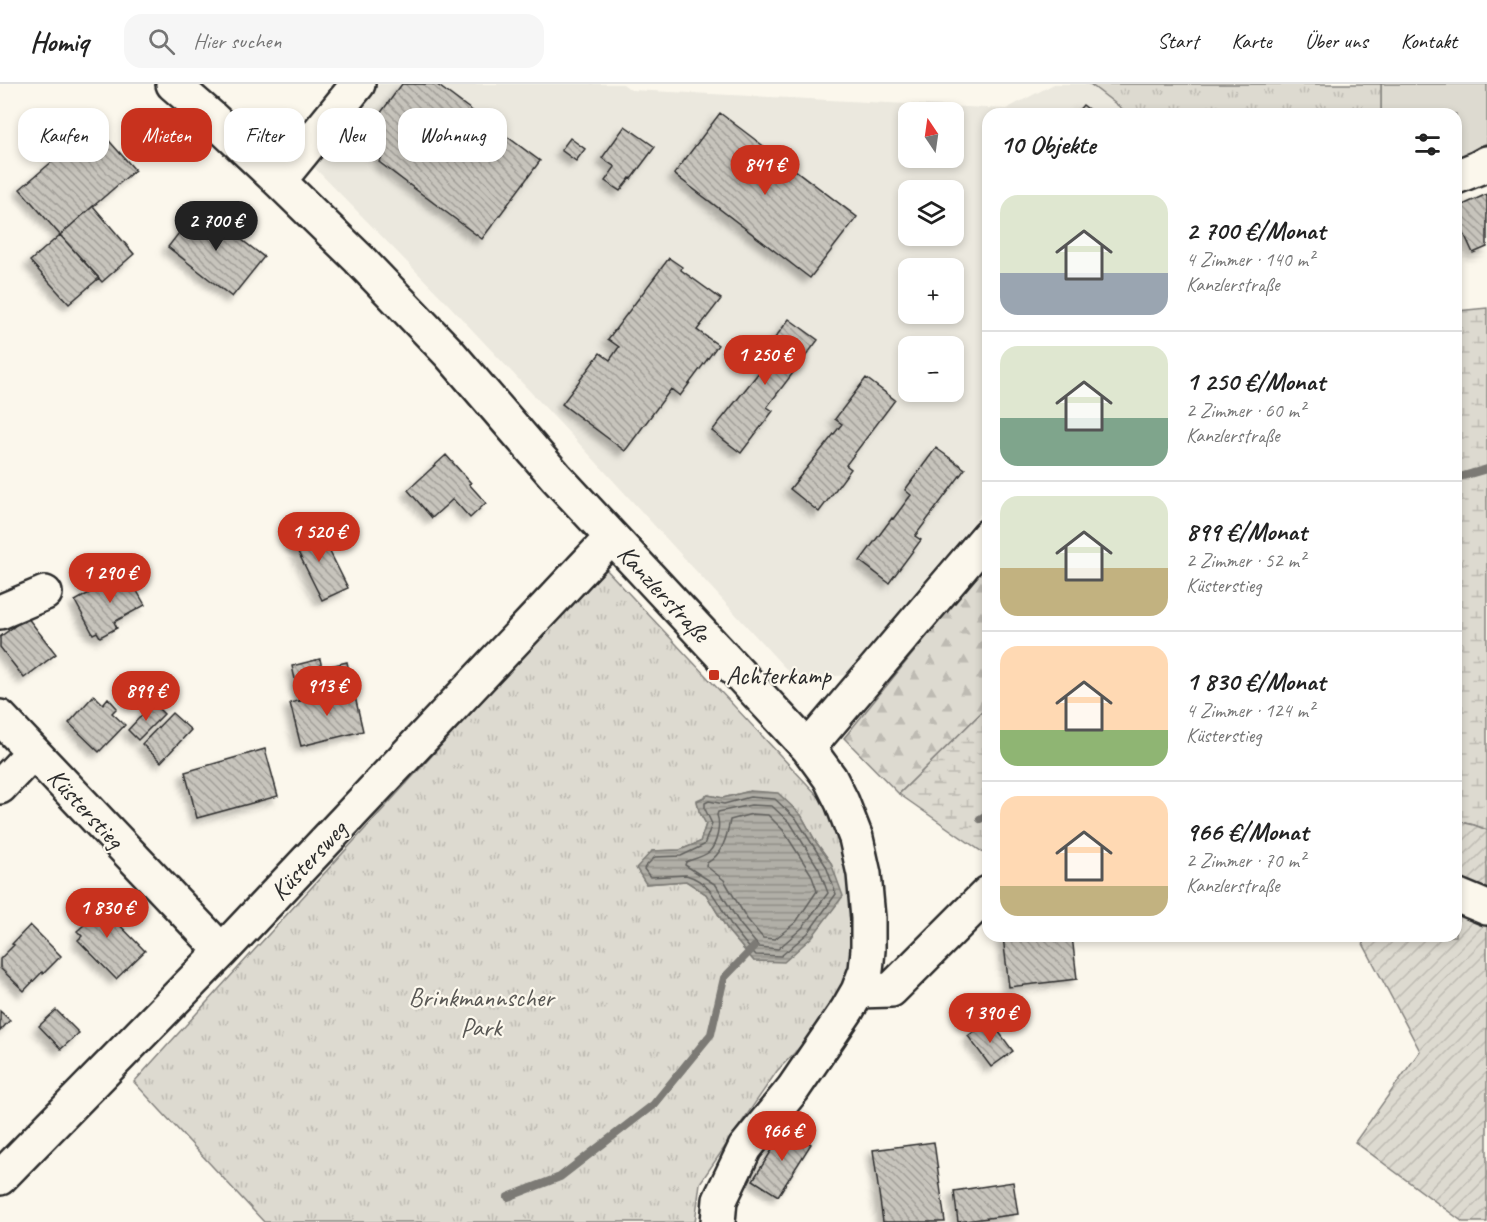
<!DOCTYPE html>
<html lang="de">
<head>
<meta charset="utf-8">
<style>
  :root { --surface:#fff; --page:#f6f6f6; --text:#222; --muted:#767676; --line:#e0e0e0; --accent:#c8321e }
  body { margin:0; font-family:Caveat,sans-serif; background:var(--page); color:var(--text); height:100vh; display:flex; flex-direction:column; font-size:22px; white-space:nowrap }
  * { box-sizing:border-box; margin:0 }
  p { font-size:20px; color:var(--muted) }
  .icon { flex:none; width:33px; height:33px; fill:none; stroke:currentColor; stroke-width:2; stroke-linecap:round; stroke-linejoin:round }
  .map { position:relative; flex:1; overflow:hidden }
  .drawer { position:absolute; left:982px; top:24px; width:480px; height:834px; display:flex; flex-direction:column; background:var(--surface); border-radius:18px; box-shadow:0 3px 9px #0003 }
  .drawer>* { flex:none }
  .guide { position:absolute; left:18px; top:24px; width:570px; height:54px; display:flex; gap:12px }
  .needle { width:39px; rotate:347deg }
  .fabs { position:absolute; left:898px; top:18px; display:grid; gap:12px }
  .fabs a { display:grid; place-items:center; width:66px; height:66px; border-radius:12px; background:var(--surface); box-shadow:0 3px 9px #0003; font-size:30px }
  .price { position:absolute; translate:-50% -51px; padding:0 14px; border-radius:21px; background:var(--accent); color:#fff; font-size:20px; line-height:39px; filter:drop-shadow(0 2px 3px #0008) }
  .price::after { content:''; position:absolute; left:50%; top:36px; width:18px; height:14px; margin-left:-9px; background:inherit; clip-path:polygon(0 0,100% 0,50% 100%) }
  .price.on { background:#222; color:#fff }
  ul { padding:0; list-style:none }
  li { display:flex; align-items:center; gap:18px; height:150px; padding:0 18px }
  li+li { border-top:2px solid var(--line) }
  li span { display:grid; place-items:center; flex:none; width:168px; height:120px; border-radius:18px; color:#555 }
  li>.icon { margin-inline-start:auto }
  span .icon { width:72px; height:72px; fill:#fffc; stroke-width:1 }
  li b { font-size:26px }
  h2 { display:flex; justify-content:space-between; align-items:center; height:72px; padding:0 18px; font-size:26px }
  .tag { padding:0 21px; border-radius:18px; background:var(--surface); box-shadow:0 3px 9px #0003; font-size:21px; line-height:54px }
  .tag.on { background:var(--accent); color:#fff }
  header { display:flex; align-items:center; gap:36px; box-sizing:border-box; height:84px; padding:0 30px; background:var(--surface); border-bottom:2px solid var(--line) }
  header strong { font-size:28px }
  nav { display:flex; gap:33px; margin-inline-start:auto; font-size:21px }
  .search { width:420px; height:54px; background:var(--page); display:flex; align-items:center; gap:15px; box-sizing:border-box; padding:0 21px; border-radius:18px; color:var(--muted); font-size:22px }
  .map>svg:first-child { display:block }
  .built { fill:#ebe8de; fill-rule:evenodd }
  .grass { fill:#dddad0; stroke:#84827e; stroke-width:1.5 }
  .forest { fill:url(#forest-firs); stroke:#84827e; stroke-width:1.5 }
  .wetland { fill:url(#wetland-marsh); stroke:#84827e; stroke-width:1.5 }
  .park { fill:url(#park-tufts); stroke:#84827e; stroke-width:1.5; fill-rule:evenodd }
  .garden { fill:url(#garden-furrows); stroke:#84827e; stroke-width:1.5 }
  .water { fill:url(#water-rules); stroke:#7b7a75; stroke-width:1.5 }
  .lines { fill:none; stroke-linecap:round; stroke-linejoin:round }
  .shore { stroke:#61605d; stroke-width:1.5 }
  .stream { stroke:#7b7a75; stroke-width:8 }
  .building { fill:url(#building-back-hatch); stroke:#2b2b2b; stroke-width:1.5; filter:url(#shadow) }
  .minor-casing { stroke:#2b2b2b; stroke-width:38 }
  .minor { stroke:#fbf7ec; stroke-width:33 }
  .poi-dot { fill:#c8321e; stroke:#fbf7ec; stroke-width:2 }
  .labels { text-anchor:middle; stroke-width:4.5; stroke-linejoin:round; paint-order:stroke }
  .street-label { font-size:26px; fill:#2b2b2b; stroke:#fbf7ec }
  .poi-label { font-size:26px; fill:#2b2b2b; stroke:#fbf7ec; text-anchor:start }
  .park-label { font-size:26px; fill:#585754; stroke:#fbf7ec }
</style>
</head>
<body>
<header>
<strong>Homiq</strong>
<div class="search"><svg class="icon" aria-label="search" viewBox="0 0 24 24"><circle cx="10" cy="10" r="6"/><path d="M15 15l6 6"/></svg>Hier suchen</div>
<nav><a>Start</a><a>Karte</a><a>Über uns</a><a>Kontakt</a></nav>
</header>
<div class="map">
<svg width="1487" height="1138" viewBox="0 0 1487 1138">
  <defs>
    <pattern id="forest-firs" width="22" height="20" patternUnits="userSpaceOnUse" patternTransform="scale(1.5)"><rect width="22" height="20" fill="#dddad0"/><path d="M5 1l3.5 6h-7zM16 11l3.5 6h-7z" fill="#bebbb3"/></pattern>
    <pattern id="wetland-marsh" width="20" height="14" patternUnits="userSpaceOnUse" patternTransform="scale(1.5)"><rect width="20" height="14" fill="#dddad0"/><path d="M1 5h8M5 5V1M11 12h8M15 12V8" fill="none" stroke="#bebbb3"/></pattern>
    <pattern id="park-tufts" width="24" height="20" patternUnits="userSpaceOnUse" patternTransform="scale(1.5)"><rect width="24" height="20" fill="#dddad0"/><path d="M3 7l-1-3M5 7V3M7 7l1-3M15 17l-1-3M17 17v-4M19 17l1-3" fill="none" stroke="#bebbb3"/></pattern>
    <pattern id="garden-furrows" width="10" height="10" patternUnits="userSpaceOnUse" patternTransform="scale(1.5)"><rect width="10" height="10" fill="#dddad0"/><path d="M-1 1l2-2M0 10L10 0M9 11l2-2" fill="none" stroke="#bebbb3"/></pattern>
    <pattern id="water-rules" width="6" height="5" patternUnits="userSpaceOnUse" patternTransform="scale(1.5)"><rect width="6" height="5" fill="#b1afa7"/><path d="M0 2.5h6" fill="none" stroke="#908f88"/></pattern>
    <pattern id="building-back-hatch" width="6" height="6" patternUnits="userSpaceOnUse" patternTransform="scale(1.5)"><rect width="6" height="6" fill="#c7c4bc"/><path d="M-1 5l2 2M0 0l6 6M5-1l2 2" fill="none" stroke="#a29f99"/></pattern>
    <filter id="shadow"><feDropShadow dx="-5.5" dy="5.5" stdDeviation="3" flood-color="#0004"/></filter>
  </defs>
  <rect width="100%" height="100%" fill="#fbf7ec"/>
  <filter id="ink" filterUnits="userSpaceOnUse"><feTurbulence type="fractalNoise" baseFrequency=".0167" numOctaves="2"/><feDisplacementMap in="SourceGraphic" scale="12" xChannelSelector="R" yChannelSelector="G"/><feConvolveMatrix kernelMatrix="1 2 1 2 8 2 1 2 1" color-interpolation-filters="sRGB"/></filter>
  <g filter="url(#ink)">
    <path class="built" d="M379,0H623L631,6L1006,25L1054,0H1090L1129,30H988V421L846,591L796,596L587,368L446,218L312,81ZM909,28H954V74H909ZM909,106H954V152H909ZM909,184H954V230H909ZM909,262H954V308H909Z"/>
    <path class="grass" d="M1381,0H1487V59L1457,75L1456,30H1381Z"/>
    <path class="forest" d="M988,477V622L899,710L844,654Z"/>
    <path class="wetland" d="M1487,224V746L1474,741L1457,737V227Z
      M988,622V772L899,710Z"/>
    <path class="park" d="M1090,0H1381V30H1129Z
      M604,483L836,731L850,798L853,855L847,893L828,934L777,987L700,1099L695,1138H264L134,998ZM750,707L801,731L816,758L831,779L754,877L729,848L706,810L686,797L646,800L652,767L680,766L700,758L706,740L699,727L697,716L708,711L723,714Z"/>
    <path class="garden" d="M1457,737L1474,741L1487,746V1138H1463L1355,1058L1420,967L1359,852H1456Z"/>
    <path class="water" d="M750,707L778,709L801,731L816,758L831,779L843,812L812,853L784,878L754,877L729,848L706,810L686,797L646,800L636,784L652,767L680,766L700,758L706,740L699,727L697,717L708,711L723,714Z"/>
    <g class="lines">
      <path class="shore" d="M750,713L775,715L797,736L826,782L836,810L808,849L781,872L756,871C748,863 741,854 734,845C719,824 714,799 686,791L650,793L644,785L645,783L655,773L681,772L704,761L712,740L705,725V719L709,717L724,720Z
        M751,721L772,722L791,740L819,785L828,809L802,844L778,865L759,863L740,840L716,801L685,781L686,778C693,775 703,773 709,768C717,760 721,741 717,731L718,728Z
        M752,730L768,731L783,746L811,790L817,807L796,838L775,855L763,854L747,835L724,796L706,782L707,779C722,771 727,753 730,736Z"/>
      <path class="stream" d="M1456,394L1487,385
        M980,735L988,730
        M508,1113L560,1093L653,1021L711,950L724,894L754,863"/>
    </g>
    <path class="building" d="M402,0H436L540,77L482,155L379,78L382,73L360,57Z
      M1083,21L1095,30H1075Z
      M720,29L857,133L810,194L674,90Z
      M95,41L135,86L60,151L20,105Z
      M625,42L655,63L631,95L630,94L620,107L605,97L615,83L602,74Z
      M570,54L585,65L576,77L561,66Z
      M1487,110V163L1473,169L1456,132V124Z
      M93,122L134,170L102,198L60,151Z
      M199,123L264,173L232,213L168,163Z
      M60,151L99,194L69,220L30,177Z
      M669,174L682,183L681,186L721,215L697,246L718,261L680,312L671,305L625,367L562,320L600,269L610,276L619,263L608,255Z
      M789,235L818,256L767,323L773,327L741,369L712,347L764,282L758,277Z
      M866,294L895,316L846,381L851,385L819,428L790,405L842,340L835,335Z
      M936,364L965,385L915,452L921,456L889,499L860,477L892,434L893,435L911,411L905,406Z
      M446,371L471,399L469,400L486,419L470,434L453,415L432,434L408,406Z
      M317,442L348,504L322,516L291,454Z
      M126,488L145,521L114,538L117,544L100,553L97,548L93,550L75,517Z
      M27,533L56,570L24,594L0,563V553Z
      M320,575L322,584L347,578L353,604L300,617L292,582Z
      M353,604L363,647L301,662L290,619Z
      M94,611L103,620L108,614L117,624L112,629L125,641L99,668L69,639Z
      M153,619L164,630L138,656L128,646Z
      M172,629L191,646L161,678L142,660Z
      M265,665L278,712L197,734L185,688Z
      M87,809L106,829L107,828L145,867L116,895L78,856L82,852L77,847L91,835L76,820Z
      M30,841L61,872L43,890L42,888L24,907L0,884V875L14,861L12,860Z
      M1012,852H1072L1077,895L1009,903L1003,853Z
      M56,926L79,949L61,965L39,942Z
      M0,927L10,936L0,947Z
      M990,936L1013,967L991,983L968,952Z
      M786,1044L811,1060L778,1112L753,1096Z
      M934,1058L945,1138H883L873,1066Z
      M1013,1098L1018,1130L958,1138L954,1107Z"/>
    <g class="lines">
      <g class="minor-casing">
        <path id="minor" d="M173,0L211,33L279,97L359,175L449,269L556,393L808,664L830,694L842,718L856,754L864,790L868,834V866L866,886L858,907L847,926L793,1005L745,1064L720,1116L718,1138
          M1456,93L1478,84L1487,79
          M279,97L358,0
          M0,528L45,509
          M0,633L222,867
          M808,664L988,452
          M0,703L33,668
          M1456,811L1487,824
          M858,907L891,906L988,809
          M0,1094L222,867L612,453"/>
      </g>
      <use href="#minor" class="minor"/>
    </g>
  </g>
  <rect class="poi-dot" x="708" y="585" width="12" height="12" rx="3"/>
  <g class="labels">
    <g class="street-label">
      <text transform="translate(664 509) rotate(47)" y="9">Kanzlerstraße</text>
      <text transform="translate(86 724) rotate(47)" y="9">Küsterstieg</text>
      <text transform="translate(308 776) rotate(-47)" y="9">Küstersweg</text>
    </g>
    <g class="poi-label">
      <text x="726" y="600">Achterkamp</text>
    </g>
    <g class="park-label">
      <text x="481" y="922">Brinkmannscher<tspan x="481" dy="30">Park</tspan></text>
    </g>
  </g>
</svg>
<div class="fabs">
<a><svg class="needle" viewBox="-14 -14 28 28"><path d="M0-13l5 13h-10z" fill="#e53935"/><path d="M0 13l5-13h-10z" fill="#767676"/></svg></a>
<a><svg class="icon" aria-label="layers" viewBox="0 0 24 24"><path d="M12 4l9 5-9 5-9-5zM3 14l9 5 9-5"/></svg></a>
<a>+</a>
<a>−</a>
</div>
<b class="price" style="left:765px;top:112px">841 €</b>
<b class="price on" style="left:216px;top:168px">2 700 €</b>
<b class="price" style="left:765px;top:302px">1 250 €</b>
<b class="price" style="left:319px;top:479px">1 520 €</b>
<b class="price" style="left:110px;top:520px">1 290 €</b>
<b class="price" style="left:327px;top:633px">913 €</b>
<b class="price" style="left:146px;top:638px">899 €</b>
<b class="price" style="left:107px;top:855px">1 830 €</b>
<b class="price" style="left:990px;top:960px">1 390 €</b>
<b class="price" style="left:782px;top:1078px">966 €</b>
<div class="guide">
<a class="tag">Kaufen</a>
<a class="tag on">Mieten</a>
<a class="tag">Filter</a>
<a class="tag">Neu</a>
<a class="tag">Wohnung</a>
</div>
<section class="drawer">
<h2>10 Objekte<svg class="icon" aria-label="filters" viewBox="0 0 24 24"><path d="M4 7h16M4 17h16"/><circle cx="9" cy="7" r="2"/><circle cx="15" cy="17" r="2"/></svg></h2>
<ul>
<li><span style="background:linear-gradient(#dfe7d0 65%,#9aa5b1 0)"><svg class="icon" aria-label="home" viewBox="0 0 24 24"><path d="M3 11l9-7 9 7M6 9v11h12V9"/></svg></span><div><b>2 700 €/Monat</b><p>4 Zimmer · 140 m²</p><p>Kanzlerstraße</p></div></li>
<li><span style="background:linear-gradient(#dfe7d0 60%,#7fa58c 0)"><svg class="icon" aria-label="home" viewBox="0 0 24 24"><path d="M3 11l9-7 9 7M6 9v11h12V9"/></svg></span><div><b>1 250 €/Monat</b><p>2 Zimmer · 60 m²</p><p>Kanzlerstraße</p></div></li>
<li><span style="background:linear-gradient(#dfe7d0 60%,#c2b280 0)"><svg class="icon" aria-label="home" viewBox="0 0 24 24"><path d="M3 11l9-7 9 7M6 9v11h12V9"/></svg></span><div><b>899 €/Monat</b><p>2 Zimmer · 52 m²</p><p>Küsterstieg</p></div></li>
<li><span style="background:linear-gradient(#ffd9b3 70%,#8fb573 0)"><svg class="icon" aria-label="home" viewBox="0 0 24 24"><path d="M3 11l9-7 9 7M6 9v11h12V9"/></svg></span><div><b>1 830 €/Monat</b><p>4 Zimmer · 124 m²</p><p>Küsterstieg</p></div></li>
<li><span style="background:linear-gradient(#ffd9b3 75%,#c2b280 0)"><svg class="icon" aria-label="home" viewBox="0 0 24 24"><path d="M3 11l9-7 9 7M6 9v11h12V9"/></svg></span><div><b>966 €/Monat</b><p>2 Zimmer · 70 m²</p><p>Kanzlerstraße</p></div></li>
</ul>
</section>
</div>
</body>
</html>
